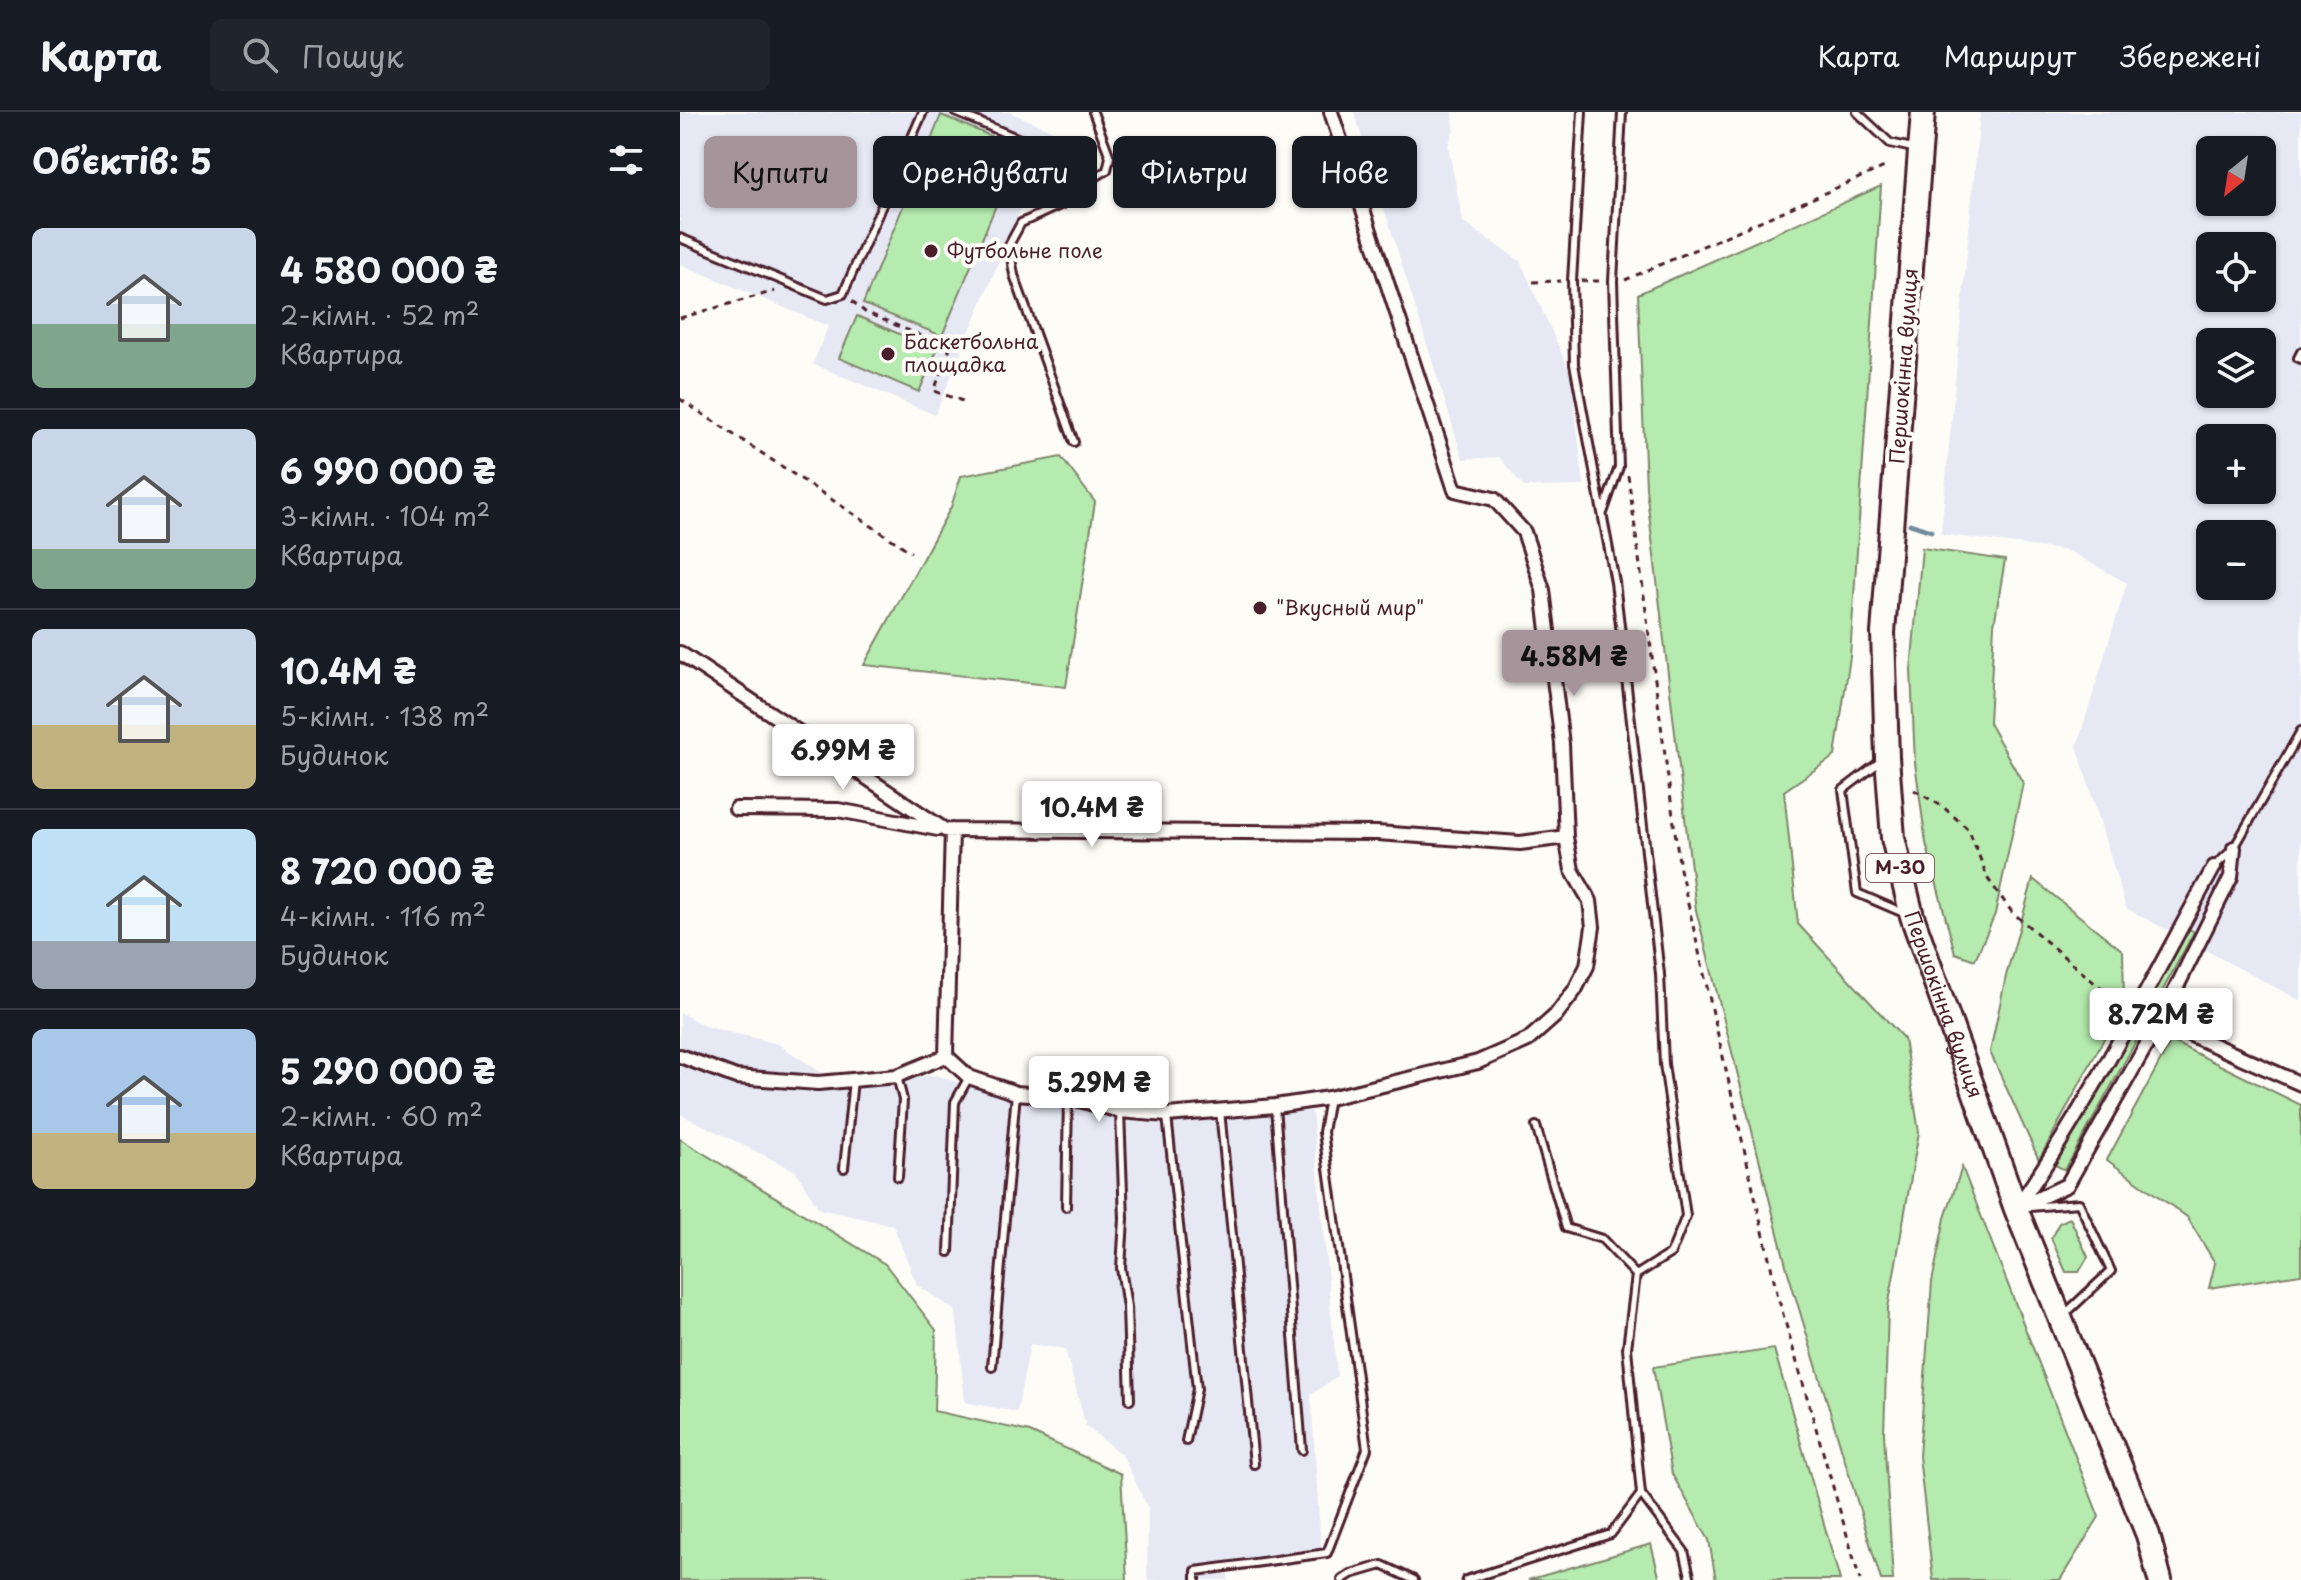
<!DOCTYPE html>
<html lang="uk">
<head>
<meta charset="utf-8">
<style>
  :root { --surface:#171b24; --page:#20242c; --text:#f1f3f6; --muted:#9ea1a6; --line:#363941; --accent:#a6949b }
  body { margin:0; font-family:"Playpen Sans",sans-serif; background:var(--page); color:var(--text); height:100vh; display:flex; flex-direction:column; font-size:30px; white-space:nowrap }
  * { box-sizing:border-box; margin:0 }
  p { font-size:26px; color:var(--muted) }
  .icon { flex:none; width:44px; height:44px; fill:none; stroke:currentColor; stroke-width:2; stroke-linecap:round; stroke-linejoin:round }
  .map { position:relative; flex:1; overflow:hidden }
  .sheet { display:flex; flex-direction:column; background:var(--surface); width:680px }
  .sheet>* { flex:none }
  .banner { position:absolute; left:24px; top:24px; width:760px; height:72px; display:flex; gap:16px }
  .needle { width:52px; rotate:210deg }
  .fabs { position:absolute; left:1516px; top:24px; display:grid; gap:16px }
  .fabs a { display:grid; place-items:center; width:80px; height:80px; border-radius:12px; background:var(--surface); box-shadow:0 2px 6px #0004; font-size:40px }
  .price { position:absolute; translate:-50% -68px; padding:0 18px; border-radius:8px; background:#fff; color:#222; font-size:26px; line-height:52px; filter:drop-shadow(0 2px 4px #0008) }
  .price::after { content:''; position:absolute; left:50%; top:48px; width:24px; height:18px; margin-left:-12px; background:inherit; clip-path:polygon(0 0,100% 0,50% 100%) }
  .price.on { background:var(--accent); color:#111 }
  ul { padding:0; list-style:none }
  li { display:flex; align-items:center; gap:24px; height:200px; padding:0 32px }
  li+li { border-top:2px solid var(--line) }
  li span { display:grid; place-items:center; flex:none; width:224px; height:160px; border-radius:12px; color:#555 }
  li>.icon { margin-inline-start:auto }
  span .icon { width:96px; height:96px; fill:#fffc; stroke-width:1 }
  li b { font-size:34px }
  h2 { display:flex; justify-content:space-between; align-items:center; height:96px; padding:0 32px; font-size:34px }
  .chip { padding:0 28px; border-radius:12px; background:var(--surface); box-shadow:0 2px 6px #0004; font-size:28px; line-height:72px }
  .chip.on { background:var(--accent); color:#111 }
  header { display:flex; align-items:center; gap:48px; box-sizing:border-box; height:112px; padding:0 40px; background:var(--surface); border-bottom:2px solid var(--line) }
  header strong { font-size:38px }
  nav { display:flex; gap:44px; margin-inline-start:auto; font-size:28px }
  .search { width:560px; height:72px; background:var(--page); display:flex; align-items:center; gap:20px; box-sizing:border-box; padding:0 28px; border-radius:12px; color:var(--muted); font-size:30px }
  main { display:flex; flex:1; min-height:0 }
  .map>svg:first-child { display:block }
  .built { fill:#e6e8f4; fill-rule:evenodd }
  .green { fill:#b5ebae; stroke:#80856c; stroke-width:2 }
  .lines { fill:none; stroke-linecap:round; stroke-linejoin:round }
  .stream { stroke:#6f8a9c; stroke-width:5 }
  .service-casing { stroke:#4a1f2b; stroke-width:12 }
  .minor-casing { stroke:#4a1f2b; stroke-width:18 }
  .trunk-casing { stroke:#4a1f2b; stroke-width:28 }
  .path { stroke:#4a1f2b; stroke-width:3; stroke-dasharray:6 6; stroke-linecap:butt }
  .service { stroke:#fdfcf7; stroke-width:6 }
  .minor { stroke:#fdfcf7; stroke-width:12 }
  .trunk { stroke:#fdfcf7; stroke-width:22 }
  .poi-dot { fill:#4a1f2b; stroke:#fdfcf7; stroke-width:3 }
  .labels { text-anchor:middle; stroke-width:8; stroke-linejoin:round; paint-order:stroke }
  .shield { fill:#fdfcf7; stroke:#806168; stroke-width:2 }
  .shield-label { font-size:18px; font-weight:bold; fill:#4a1f2b }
  .poi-label { font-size:20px; fill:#4a1f2b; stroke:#fdfcf7; text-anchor:start }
  .street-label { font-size:20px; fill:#4a1f2b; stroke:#fdfcf7 }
</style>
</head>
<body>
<header>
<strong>Карта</strong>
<div class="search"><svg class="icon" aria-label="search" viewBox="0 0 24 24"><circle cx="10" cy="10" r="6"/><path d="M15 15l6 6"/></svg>Пошук</div>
<nav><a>Карта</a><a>Маршрут</a><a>Збережені</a></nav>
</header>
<main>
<section class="sheet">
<h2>Об’єктів: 5<svg class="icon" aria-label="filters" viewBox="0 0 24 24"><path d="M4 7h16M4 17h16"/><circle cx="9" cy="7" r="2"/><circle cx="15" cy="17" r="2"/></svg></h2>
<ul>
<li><span style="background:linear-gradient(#c9d6e8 60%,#7fa58c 0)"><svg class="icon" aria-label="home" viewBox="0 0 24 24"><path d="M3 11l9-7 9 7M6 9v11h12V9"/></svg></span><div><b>4 580 000 ₴</b><p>2-кімн. · 52 m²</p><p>Квартира</p></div></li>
<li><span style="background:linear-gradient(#c9d6e8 75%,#7fa58c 0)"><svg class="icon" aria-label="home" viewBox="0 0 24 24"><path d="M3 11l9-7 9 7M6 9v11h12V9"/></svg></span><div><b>6 990 000 ₴</b><p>3-кімн. · 104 m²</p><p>Квартира</p></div></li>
<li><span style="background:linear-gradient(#c9d6e8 60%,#c2b280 0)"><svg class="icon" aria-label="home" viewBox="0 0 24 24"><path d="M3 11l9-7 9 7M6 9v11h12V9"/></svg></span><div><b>10.4M ₴</b><p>5-кімн. · 138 m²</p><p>Будинок</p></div></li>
<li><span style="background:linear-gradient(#bfe0f5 70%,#9aa5b1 0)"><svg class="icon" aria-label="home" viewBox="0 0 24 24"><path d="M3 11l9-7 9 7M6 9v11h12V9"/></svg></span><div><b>8 720 000 ₴</b><p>4-кімн. · 116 m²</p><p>Будинок</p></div></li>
<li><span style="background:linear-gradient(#a9c7e8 65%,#c2b280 0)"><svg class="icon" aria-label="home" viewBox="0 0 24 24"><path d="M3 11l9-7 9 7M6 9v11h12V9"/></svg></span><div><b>5 290 000 ₴</b><p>2-кімн. · 60 m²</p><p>Квартира</p></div></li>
</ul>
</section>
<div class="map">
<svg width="1621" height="1468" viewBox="0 0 1621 1468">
  <rect width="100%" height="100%" fill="#fdfcf7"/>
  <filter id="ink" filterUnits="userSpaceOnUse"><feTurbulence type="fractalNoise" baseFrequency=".0125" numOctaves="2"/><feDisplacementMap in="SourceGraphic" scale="16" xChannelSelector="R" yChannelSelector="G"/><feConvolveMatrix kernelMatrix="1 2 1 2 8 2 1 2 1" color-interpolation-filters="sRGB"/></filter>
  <g filter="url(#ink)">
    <path class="built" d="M0,0H329L373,19L255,303L133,252L148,214L0,152Z
      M674,0H773L774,17L768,34L783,110L840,149L890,260L904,374L844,375L819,345L783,347Z
      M1300,0H1621V889L1446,796L1397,634L1447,471L1389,439L1261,422ZM1530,38H1582V90H1530ZM1530,134H1582V186H1530ZM1530,230H1582V282H1530ZM1530,326H1582V378H1530ZM1530,422H1582V474H1530Z
      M0,900L24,914L98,932L163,975L255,963L315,982L465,1011L632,999L657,1264L631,1283L641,1437L547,1450L548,1468H467L468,1396L443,1344L406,1314L385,1237L350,1232L337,1300L285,1290L276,1199L237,1173L213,1113L139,1097L116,1059L0,1002Z"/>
    <path class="green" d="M261,3L339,36L321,78L244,46Z
      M240,53L319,86L262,224L183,192Z
      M1201,74L1170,545L1155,644L1104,679L1118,812L1224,927L1239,1020L1208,1196L1204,1322L1213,1468H1201L1107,1157L1016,798L966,376L958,182Z
      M177,204L257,238L239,280L159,246Z
      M381,345L415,390L386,575L184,553L271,395L281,364Z
      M1242,436L1325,448L1314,513L1309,611L1343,671L1315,802L1295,848L1275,841L1246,731L1235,651L1231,558Z
      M1353,767L1443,839L1444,889L1359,1048L1310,940L1326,864Z
      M1506,815L1514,820L1478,887L1470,883Z
      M1451,916L1460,922L1385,1058L1375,1053Z
      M1491,929L1621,993V1162L1529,1176L1535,1151L1507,1105L1427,1048Z
      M0,1027L205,1152L256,1218L254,1299L350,1320L441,1362L447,1468H0Z
      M1282,1055L1419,1405L1380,1468H1253L1239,1344L1252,1170L1265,1106Z
      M1390,1106L1408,1145L1399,1160H1386L1371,1126L1379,1111Z
      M1094,1237L1160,1468H1036L1029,1428L992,1362L973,1255Z
      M971,1432L980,1468H848Z"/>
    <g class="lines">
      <path class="stream" d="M1230,412L1251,419"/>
      <g class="service-casing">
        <path id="service" d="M275,0L375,42L403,73L391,88L341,111L329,133L334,163L394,330
          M902,0L892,169L894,252L935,470L980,862L984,952L1006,1104L991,1141L956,1163L947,1236L961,1382L1004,1439L1011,1468
          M1177,0L1210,31L1237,37
          M403,73L427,58L430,45L413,0
          M0,126L147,187L163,182L243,0
          M1621,240L1618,246L1621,247
          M923,401L939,355L933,169L942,0
          M1201,649L1163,678L1177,781L1226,802
          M1534,755L1554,736L1621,619
          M1459,897L1480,909
          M217,964L223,988L218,1065
          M595,995L622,1338
          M540,998L574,1352
          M440,1000L444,1107L441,1156L447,1195L450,1288
          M487,1004L517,1277L506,1329
          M856,1014L886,1116L922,1127L956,1163
          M164,1056L173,968
          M386,1095L388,987
          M1350,1095L1399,1091L1431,1159L1384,1203
          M269,1140L275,990L289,965
          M312,1255L336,981
          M516,1468V1459L647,1441L687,1337L643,1020L649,986
          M662,1468L671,1462L702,1453L734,1468
          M786,1468L931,1422L961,1382"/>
      </g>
      <g class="minor-casing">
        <path id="minor" d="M0,541L265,718L697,721L840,731L886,725
          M56,697L158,698L258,717
          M1480,909L1621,972
          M0,944L56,965L138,971L217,964L266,944L272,718
          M266,944L289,965L336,981L388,985L440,999L487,1003L595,994L649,986L798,950L848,928L875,904L895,878L907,854L913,815L910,789L892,758L886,725L882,632L863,478L844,420L814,387L775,378L651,0
          M1337,1095C1412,988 1471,869 1534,755
          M1336,1097L1387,1073L1480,909L1551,765L1554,736"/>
      </g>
      <g class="trunk-casing">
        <g id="trunk">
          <path id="s1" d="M1243,0L1203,521L1207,645L1213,726L1232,804L1336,1097L1468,1423L1480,1468"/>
        </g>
      </g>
      <path class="path" d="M945,168L1209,53
        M901,169H921
        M853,170L881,169
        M172,189L185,200L270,236L254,279L288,291
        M0,206L95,179
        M0,287L231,440
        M948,363L1000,757L1098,1185L1180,1468
        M1234,678L1262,694L1289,718L1308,767L1332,800L1417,873L1447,890"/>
      <use href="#service" class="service"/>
      <use href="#minor" class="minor"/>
      <use href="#trunk" class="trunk"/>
    </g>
  </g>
  <g class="poi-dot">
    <circle cx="251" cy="139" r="8"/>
    <circle cx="208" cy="242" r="8"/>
    <circle cx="580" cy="496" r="8"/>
  </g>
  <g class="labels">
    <rect class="shield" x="1186" y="742" width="68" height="28" rx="6"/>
    <g class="shield-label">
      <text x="1220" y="762">М-30</text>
    </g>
    <g class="poi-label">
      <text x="267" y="146">Футбольне поле</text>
      <text x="224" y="237">Баскетбольна<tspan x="224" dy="23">площадка</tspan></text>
      <text x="596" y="503">"Вкусный мир"</text>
    </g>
    <g class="street-label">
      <text transform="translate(1224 254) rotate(-86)" y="7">Першокінна вулиця</text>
      <text dy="7" stroke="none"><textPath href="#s1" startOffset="902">Першокінна вулиця</textPath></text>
    </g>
  </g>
</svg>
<div class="fabs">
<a><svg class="needle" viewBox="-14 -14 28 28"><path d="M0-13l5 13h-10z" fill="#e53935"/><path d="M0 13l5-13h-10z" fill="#9ea1a6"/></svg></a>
<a><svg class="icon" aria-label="locate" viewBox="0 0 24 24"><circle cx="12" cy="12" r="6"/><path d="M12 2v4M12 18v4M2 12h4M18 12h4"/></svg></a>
<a><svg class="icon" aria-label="layers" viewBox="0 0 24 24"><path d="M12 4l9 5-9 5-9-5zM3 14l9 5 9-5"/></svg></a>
<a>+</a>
<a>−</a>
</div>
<b class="price on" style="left:894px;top:586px">4.58M ₴</b>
<b class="price" style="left:163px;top:680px">6.99M ₴</b>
<b class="price" style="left:412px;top:737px">10.4M ₴</b>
<b class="price" style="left:1481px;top:944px">8.72M ₴</b>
<b class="price" style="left:419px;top:1012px">5.29M ₴</b>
<div class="banner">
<a class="chip on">Купити</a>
<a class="chip">Орендувати</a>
<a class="chip">Фільтри</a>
<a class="chip">Нове</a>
</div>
</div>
</main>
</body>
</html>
